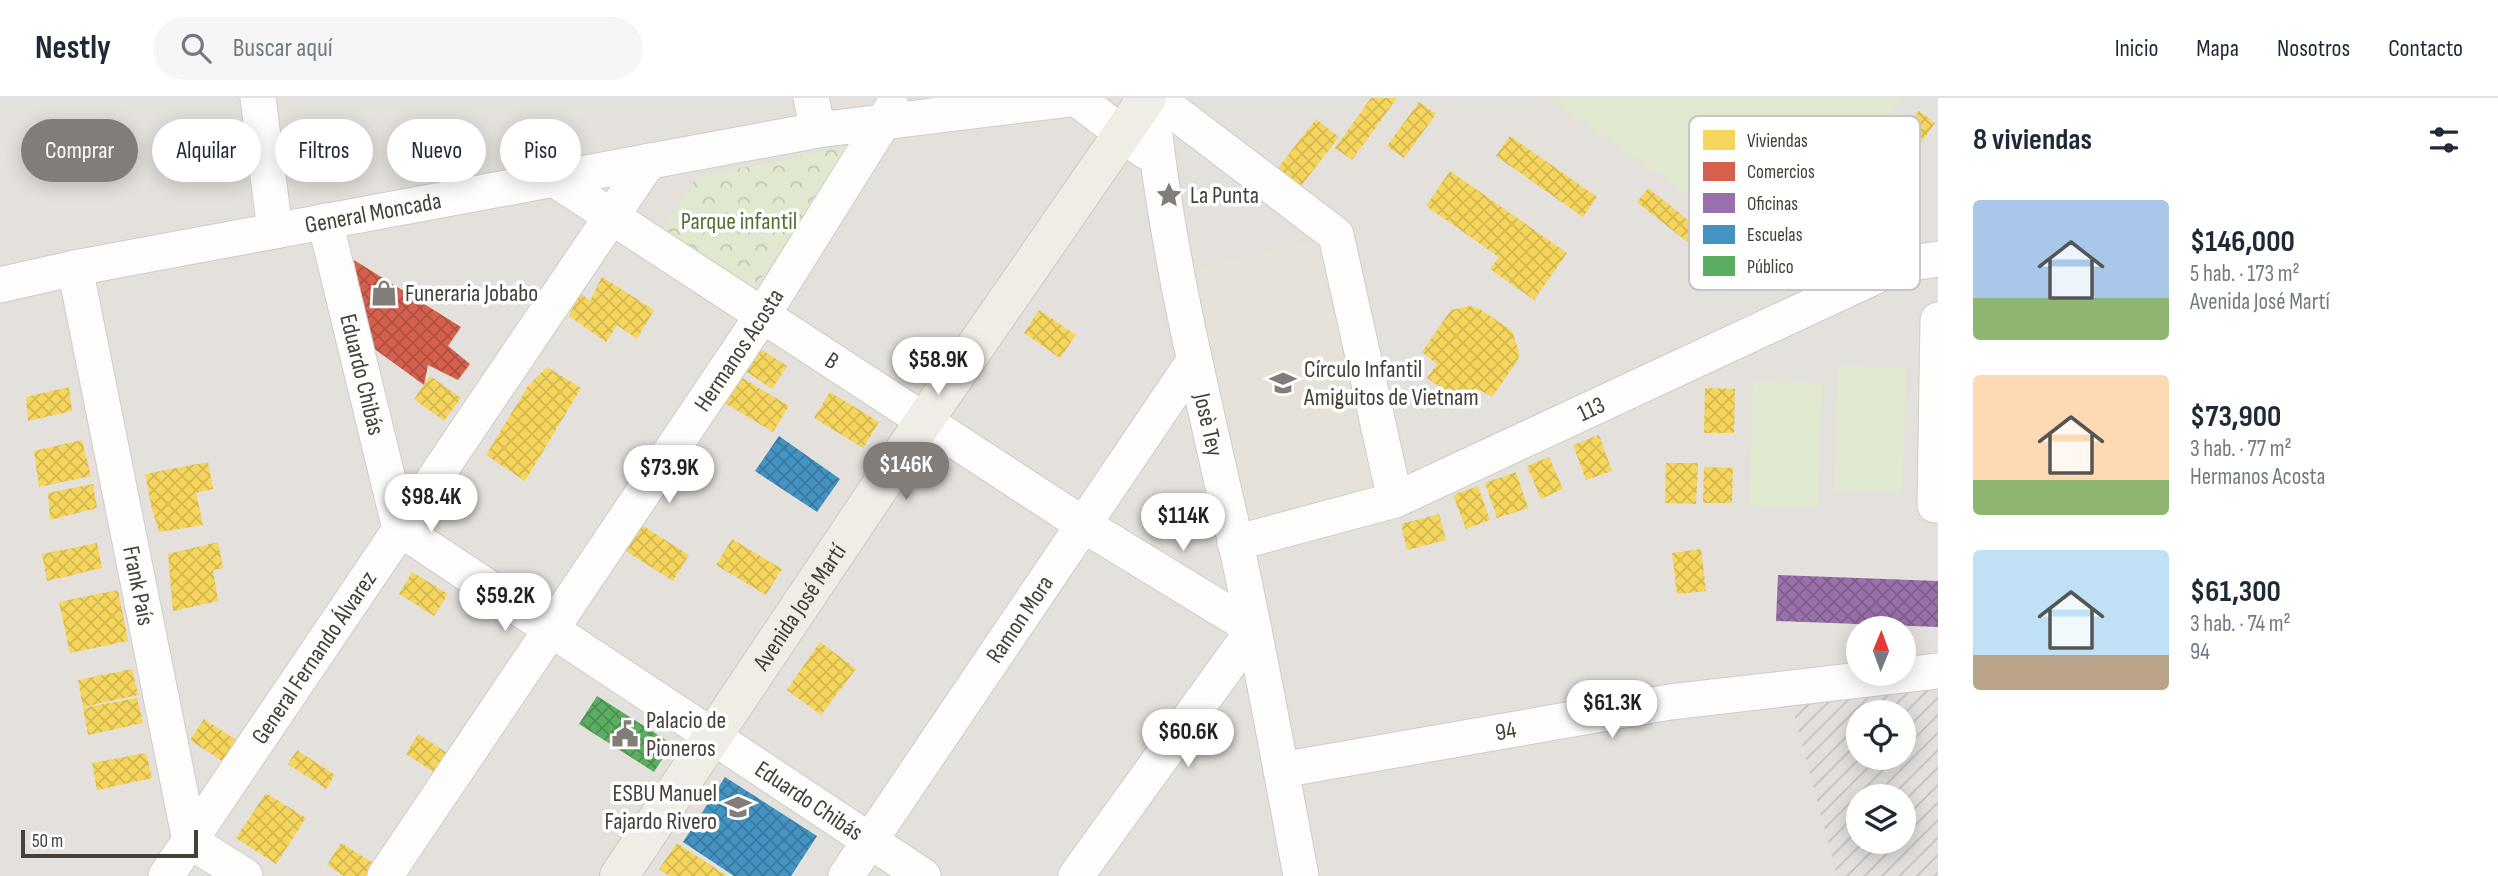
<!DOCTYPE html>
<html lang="es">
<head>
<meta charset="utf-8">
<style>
  :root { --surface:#fff; --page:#f6f6f7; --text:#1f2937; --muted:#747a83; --line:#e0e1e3; --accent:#827d78 }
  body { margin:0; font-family:"Sofia Sans Condensed",sans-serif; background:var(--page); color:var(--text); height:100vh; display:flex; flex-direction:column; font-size:26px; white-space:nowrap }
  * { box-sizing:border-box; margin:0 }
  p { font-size:23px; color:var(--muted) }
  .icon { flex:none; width:38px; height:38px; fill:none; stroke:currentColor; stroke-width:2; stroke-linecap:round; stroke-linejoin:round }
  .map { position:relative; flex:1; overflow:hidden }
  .side { display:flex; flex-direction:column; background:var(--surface); width:560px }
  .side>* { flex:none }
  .top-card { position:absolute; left:21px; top:21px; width:665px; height:63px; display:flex; gap:14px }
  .needle { width:46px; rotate:1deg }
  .controls { position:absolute; left:1846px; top:518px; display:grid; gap:14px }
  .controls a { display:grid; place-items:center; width:70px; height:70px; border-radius:50%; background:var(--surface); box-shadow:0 4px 18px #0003; font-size:35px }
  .scale { position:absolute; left:21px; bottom:18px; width:177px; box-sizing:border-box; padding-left:7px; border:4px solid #464039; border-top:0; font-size:19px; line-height:24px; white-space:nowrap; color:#464039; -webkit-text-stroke:5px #fff; paint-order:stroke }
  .price { position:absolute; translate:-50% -60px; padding:0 16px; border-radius:24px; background:#fff; color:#222; font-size:23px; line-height:46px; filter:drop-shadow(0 2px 4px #0008) }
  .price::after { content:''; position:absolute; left:50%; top:42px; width:21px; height:16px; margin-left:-10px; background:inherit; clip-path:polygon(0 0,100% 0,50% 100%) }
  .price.on { background:var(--accent); color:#fff }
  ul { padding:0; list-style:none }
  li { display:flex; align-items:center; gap:21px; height:175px; padding:0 35px }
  li span { display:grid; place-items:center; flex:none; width:196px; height:140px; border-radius:7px; color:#555 }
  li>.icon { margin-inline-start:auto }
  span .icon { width:84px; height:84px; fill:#fffc; stroke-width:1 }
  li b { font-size:30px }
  h2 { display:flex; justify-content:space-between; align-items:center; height:84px; padding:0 35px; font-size:30px }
  .pill { padding:0 24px; border-radius:32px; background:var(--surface); box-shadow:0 4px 18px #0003; font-size:24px; line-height:63px }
  .pill.on { background:var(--accent); color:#fff }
  header { display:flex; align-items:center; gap:42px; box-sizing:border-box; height:98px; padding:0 35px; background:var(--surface); border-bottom:2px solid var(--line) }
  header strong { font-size:33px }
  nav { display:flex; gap:38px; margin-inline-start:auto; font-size:24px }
  .search { width:490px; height:63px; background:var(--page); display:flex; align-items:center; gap:18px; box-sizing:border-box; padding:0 24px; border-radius:38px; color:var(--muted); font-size:26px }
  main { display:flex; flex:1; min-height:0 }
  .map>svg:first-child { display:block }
  .residential { fill:#e4e0db; fill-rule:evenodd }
  .industrial { fill:url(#industrial-furrows); fill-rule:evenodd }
  .education { fill:#e6e1d9 }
  .park { fill:url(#park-crowns) }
  .pitch { fill:#e0e8cf }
  .homes { fill:url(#homes-cross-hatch) }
  .shops { fill:url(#shops-cross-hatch) }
  .offices { fill:url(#offices-cross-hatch) }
  .schools { fill:url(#schools-cross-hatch) }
  .public { fill:url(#public-cross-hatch) }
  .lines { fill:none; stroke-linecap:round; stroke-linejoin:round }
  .minor-casing { stroke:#cfcdca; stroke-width:37 }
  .major-casing { stroke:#d1c9bc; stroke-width:40 }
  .minor { stroke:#fdfdfc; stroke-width:35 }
  .major { stroke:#f0ece6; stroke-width:38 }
  .labels { text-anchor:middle; stroke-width:7; stroke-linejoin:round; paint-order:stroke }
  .poi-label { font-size:24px; fill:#464039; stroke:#fff; text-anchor:start }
  .street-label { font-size:24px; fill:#464039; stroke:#fff }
  .park-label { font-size:24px; fill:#4e7133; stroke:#fff }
  .key { fill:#fff; stroke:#c8c6c4; stroke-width:2 }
  .key-label { font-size:19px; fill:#464039 }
</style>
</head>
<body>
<header>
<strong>Nestly</strong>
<div class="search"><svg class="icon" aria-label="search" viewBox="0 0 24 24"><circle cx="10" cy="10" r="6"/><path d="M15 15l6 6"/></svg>Buscar aquí</div>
<nav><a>Inicio</a><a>Mapa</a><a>Nosotros</a><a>Contacto</a></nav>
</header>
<main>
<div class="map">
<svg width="1938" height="778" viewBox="0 0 1938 778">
  <defs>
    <pattern id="industrial-furrows" width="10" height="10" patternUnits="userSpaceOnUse" patternTransform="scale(1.75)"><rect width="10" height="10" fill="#e2dfdc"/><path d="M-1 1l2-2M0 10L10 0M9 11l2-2" fill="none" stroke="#c3c0be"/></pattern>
    <pattern id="park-crowns" width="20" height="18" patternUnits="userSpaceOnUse" patternTransform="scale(1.75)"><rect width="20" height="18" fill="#e0e8cf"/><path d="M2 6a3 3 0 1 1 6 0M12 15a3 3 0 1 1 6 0" fill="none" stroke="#c2c8b2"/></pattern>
    <pattern id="homes-cross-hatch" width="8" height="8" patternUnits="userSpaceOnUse" patternTransform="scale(1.75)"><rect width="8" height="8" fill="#f6d55c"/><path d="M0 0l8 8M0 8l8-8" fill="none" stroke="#d4b851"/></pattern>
    <pattern id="shops-cross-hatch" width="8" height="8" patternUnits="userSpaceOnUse" patternTransform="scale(1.75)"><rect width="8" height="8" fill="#d6604d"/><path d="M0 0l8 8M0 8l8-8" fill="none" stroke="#af5141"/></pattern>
    <pattern id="offices-cross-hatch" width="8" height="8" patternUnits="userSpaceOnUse" patternTransform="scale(1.75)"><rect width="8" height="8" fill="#9970ab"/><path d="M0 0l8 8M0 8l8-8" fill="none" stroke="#7f5d8c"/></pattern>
    <pattern id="schools-cross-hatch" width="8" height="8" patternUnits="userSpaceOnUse" patternTransform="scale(1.75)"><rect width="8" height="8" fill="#4393c3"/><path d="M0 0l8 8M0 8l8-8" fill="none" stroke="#3a799f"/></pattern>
    <pattern id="public-cross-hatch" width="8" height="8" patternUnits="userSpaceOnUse" patternTransform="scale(1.75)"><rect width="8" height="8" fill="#5aae61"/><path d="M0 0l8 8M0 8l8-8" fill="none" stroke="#4c8f51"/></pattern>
  </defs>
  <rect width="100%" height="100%" fill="#f1efec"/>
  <path class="residential" d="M0,0H1938V778H0ZM1858,530H1904V576H1858ZM1858,614H1904V660H1858ZM1858,698H1904V744H1858Z"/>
  <path class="industrial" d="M1938,587V778H1837L1791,604ZM1858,614H1904V660H1858ZM1858,698H1904V744H1858Z"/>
  <path class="education" d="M1318,142L1379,396L1247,428L1186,173Z"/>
  <path class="park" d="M851,47L752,194L661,134L697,79Z"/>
  <path class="pitch" d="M1548,0H1902L1782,161Z
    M1838,268L1906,270L1902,395L1834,393Z
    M1753,283L1822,285L1818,410L1749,408Z"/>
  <path class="homes" d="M1371,0H1397L1352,62L1335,50Z
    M1419,4L1436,16L1404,60L1387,48Z
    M1919,13L1935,25L1881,100L1864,88Z
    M1316,21L1339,39L1301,88L1278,70Z
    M1510,38L1597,99L1583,119L1496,58Z
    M1450,73L1567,155L1534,202L1490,171L1499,159L1426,108Z
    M1648,90L1742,165L1731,179L1637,104Z
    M602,179L654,212L637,241L617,227L606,244L569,218L580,195L590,203Z
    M1470,208L1480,211L1512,233L1519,254L1518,262L1492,299L1480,292L1469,309L1427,280L1437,266L1422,254L1451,212Z
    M1039,212L1076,237L1060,260L1024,235Z
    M759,250L787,268L772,291L744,272Z
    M547,269L581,290L525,383L486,357L528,288Z
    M430,278L461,300L444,323L414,301Z
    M739,278L789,308L773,334L723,304Z
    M69,289L72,313L28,323L26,299Z
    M1705,290L1735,291L1734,335H1704Z
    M830,294L879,324L863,350L814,320Z
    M1599,337L1612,373L1586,382L1573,347Z
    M82,342L91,378L39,389L34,353Z
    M1549,359L1563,391L1541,401L1527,368Z
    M208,364L213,391L196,395L203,427L159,434L151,407L145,376Z
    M1666,365H1698L1696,406L1665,405Z
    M1704,369L1733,370L1732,405H1703Z
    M1516,374L1528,410L1497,420L1485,385Z
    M93,386L97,410L50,422L48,395Z
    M1478,388L1490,422L1466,431L1453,397Z
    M1439,416L1446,442L1407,452L1401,426Z
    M640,426L689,457L673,483L624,452Z
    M732,441L782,471L766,497L716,467Z
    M218,444L223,470L213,472L218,503L173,513L168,456Z
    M97,445L102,470L47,483L42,456Z
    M1701,451L1706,493L1677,496L1672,455Z
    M412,474L448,496L434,518L399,496Z
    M118,492L128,543L70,555L59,504Z
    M820,544L856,571L821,617L787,592Z
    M132,571L138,597L83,609L78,582Z
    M137,600L143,625L88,637L83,610Z
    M204,621L236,642L222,663L190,642Z
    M418,636L447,655L435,675L406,656Z
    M297,652L335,677L326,691L288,666Z
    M146,655L152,680L97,692L92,665Z
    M266,695L306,720L276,766L236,740Z
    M341,745L378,768L372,778H344L327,767Z
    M677,745L727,778H669L659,771Z"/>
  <path class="shops" d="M354,162L461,229L448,248L470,266L458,282L428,267L424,287L369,247Z"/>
  <path class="offices" d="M1778,477L1938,483V529L1776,523Z"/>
  <path class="schools" d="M779,338L840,381L817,414L755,373Z
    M725,679L817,738L791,778H734L683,744Z"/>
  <path class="public" d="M597,598L672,646L654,674L579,626Z"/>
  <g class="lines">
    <g class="minor-casing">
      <g id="minor">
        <path d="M258,0L275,133"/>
        <path d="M811,0L818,32"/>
        <path d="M1076,0L1145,53"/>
        <path id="s1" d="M1151,0C1165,151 1203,298 1236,446C1260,556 1280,667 1301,778"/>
        <path d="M1156,0L1336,137L1395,402"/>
        <path id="s2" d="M554,81L1084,427L1254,531L1076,778"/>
        <path id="s3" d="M325,123L400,431L923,778"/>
        <path id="s4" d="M75,170L190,743L245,778"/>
        <path id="s5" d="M0,187L75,170L818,32L1079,0"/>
        <path d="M1935,407L1938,222"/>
        <path id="s6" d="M1235,445L1395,402L1887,173L1912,165L1938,161"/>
        <path id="s7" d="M1281,672L1670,604L1938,573"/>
        <path id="s8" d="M166,778L649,63"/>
        <path id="s9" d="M385,778L762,218L892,10"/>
        <path id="s10" d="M846,778L1194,263"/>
      </g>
    </g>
    <g class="major-casing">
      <g id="major">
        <path id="s11" d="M619,778L924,323L1147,0"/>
      </g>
    </g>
    <use href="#minor" class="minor"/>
    <use href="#major" class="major"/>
  </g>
  <defs>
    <g id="sight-bare" transform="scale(2.1)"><path d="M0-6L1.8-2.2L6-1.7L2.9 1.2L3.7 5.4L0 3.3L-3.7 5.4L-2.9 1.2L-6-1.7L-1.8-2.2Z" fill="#827d78" stroke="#fff" stroke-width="2.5" paint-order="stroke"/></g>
    <g id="shop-bare" transform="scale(2.1)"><path d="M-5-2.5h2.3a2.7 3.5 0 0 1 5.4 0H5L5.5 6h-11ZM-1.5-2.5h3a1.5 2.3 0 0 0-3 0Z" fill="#827d78" stroke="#fff" stroke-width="2.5" paint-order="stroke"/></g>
    <g id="school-bare" transform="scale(2.1)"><path d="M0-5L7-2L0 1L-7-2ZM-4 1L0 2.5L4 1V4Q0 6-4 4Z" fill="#827d78" stroke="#fff" stroke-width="2.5" paint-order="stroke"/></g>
    <g id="civic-bare" transform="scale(2.1)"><path d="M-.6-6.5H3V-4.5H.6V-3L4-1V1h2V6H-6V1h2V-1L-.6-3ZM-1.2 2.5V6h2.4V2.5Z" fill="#827d78" stroke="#fff" stroke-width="2.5" paint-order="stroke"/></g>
  </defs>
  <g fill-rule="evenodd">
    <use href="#sight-bare" x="1169" y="97"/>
    <use href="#shop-bare" x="384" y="195"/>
    <use href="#school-bare" x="1283" y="285"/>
    <use href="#civic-bare" x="625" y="636"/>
    <use href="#school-bare" x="738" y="709"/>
  </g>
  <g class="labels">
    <g class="poi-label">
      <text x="1190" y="105">La Punta</text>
      <text x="405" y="203">Funeraria Jobabo</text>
      <text x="1304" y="279">Círculo Infantil<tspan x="1304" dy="28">Amiguitos de Vietnam</tspan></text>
      <text x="646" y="630">Palacio de<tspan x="646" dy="28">Pioneros</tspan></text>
      <text x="717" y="703" text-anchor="end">ESBU Manuel<tspan x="717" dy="28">Fajardo Rivero</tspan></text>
    </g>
    <g class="street-label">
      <text dy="8" stroke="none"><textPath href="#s5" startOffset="380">General Moncada</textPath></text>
      <text dy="8" stroke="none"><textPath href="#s9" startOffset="634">Hermanos Acosta</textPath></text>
      <text dy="8" stroke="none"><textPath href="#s2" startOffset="332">B</textPath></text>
      <text dy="8" stroke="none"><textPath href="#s3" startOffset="158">Eduardo Chibás</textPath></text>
      <text dy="8" stroke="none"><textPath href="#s6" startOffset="382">113</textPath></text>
      <text dy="8" stroke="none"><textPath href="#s1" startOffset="332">Josè Tey</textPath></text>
      <text dy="8" stroke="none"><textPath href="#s4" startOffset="324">Frank País</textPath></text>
      <text dy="8" stroke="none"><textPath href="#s11" startOffset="324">Avenida José Martí</textPath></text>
      <text dy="8" stroke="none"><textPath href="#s10" startOffset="310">Ramon Mora</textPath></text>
      <text dy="8" stroke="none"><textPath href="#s8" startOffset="264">General Fernando Álvarez</textPath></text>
      <text dy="8" stroke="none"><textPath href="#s7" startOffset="228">94</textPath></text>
      <text dy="8" stroke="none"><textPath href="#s3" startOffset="808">Eduardo Chibás</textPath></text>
    </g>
    <g class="park-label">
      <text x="739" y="131">Parque infantil</text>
    </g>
  </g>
  <rect x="1689" y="18" width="231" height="174" rx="10" class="key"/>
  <rect x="1703" y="32" width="32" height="20" fill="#f6d55c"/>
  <rect x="1703" y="64" width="32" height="19" fill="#d6604d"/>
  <rect x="1703" y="95" width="32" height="20" fill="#9970ab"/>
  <rect x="1703" y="127" width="32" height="19" fill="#4393c3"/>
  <rect x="1703" y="158" width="32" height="20" fill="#5aae61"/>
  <g class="key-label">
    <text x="1747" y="49">Viviendas</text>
    <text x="1747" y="80">Comercios</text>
    <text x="1747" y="112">Oficinas</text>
    <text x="1747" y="143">Escuelas</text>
    <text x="1747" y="175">Público</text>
  </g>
</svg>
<div class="controls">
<a><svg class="needle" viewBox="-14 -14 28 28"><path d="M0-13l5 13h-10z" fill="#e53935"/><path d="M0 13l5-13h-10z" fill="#747a83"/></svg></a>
<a><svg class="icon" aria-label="locate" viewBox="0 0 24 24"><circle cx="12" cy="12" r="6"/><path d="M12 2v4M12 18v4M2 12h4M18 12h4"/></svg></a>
<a><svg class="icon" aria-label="layers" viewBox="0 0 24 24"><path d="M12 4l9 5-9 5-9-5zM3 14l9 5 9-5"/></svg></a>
</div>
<div class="scale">50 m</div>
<b class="price" style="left:938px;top:299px">$58.9K</b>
<b class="price on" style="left:906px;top:404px">$146K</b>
<b class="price" style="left:669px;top:407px">$73.9K</b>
<b class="price" style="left:431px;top:436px">$98.4K</b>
<b class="price" style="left:1183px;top:455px">$114K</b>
<b class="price" style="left:505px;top:535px">$59.2K</b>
<b class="price" style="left:1612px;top:642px">$61.3K</b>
<b class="price" style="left:1188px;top:671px">$60.6K</b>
<div class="top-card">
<a class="pill on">Comprar</a>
<a class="pill">Alquilar</a>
<a class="pill">Filtros</a>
<a class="pill">Nuevo</a>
<a class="pill">Piso</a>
</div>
</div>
<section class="side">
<h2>8 viviendas<svg class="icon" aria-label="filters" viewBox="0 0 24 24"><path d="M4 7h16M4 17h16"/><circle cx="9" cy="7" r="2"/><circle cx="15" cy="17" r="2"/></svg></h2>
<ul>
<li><span style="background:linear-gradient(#a9c7e8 70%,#8fb573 0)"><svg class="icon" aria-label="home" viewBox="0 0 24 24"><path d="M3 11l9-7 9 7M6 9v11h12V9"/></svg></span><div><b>$146,000</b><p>5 hab. · 173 m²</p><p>Avenida José Martí</p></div></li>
<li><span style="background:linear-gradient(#ffd9b3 75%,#8fb573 0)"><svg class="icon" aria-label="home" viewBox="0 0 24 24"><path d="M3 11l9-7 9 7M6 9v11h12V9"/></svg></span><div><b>$73,900</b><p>3 hab. · 77 m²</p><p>Hermanos Acosta</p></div></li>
<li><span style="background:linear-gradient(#bfe0f5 75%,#b9a48a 0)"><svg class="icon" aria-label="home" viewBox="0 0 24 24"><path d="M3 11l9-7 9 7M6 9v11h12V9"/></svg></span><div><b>$61,300</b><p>3 hab. · 74 m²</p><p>94</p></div></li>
</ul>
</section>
</main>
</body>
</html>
